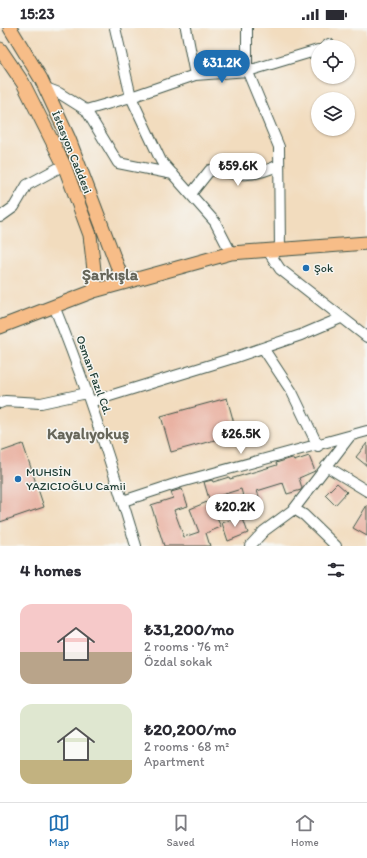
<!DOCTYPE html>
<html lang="en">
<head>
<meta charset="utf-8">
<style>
  :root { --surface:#fff; --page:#f2f2f3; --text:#2b2b33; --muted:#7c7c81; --line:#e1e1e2; --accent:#1f6fb2 }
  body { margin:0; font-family:Itim,sans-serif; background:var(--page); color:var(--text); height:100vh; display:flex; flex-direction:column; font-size:15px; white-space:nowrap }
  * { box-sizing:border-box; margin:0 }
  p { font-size:13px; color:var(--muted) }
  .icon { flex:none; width:22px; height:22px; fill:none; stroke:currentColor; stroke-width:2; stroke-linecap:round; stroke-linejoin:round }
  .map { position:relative; height:518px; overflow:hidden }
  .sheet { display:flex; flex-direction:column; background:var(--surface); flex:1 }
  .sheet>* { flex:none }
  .tools { position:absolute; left:311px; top:12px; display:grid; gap:8px }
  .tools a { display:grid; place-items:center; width:44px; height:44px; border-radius:50%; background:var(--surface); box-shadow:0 1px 3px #0004; font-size:20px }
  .price { position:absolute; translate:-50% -34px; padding:0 9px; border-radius:14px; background:#fff; color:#222; font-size:13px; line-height:26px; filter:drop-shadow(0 1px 2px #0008) }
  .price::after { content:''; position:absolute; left:50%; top:24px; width:12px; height:9px; margin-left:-6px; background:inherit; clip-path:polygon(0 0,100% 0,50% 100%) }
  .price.current { background:var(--accent); color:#fff }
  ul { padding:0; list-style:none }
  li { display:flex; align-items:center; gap:12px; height:100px; padding:0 20px }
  li span { display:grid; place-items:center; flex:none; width:112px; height:80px; border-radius:12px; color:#555 }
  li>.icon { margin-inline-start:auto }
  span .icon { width:48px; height:48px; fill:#fffc; stroke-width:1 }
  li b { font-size:17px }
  h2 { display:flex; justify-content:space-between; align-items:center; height:48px; padding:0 20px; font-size:17px }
  .status { display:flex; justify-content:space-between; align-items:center; height:28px; padding:0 20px; background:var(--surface); direction:ltr }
  .status svg { height:11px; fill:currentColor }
  .tab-bar { display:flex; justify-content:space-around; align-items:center; height:56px; border-top:1px solid var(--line); background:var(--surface); font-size:11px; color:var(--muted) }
  .tab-bar a { display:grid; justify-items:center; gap:2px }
  .tab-bar .current { color:var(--accent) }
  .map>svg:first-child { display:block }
  .building { fill:#e9b1a1 }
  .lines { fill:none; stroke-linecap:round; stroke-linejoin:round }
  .minor-casing { stroke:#3f5549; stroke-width:12 }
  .major-casing { stroke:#3f5549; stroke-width:15 }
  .minor { stroke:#fff; stroke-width:10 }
  .major { stroke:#f7bd88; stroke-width:13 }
  .poi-dot { fill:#1f6fb2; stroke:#f6f6f2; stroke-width:1.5 }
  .labels { text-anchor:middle; stroke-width:3; stroke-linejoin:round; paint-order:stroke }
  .street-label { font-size:12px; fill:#1f3d34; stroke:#f6f6f2 }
  .poi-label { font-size:12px; fill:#1f3d34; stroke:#f6f6f2; text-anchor:start }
  .district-label { font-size:16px; font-weight:bold; fill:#66665a; stroke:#f6f6f2 }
</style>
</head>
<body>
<div class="status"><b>15:23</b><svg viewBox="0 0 49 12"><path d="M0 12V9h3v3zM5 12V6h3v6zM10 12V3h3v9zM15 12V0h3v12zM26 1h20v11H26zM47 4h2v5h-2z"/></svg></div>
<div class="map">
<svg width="367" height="518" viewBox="0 0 367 518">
  <rect width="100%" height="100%" fill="#f6f6f2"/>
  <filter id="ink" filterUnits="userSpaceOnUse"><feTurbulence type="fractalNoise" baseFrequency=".025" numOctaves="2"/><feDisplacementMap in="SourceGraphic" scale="8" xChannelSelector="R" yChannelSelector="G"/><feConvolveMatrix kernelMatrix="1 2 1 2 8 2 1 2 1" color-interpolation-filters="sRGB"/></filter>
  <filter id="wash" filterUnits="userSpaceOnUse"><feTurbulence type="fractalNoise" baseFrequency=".012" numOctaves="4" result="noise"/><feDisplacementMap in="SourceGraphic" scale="16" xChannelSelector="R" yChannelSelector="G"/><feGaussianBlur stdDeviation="0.9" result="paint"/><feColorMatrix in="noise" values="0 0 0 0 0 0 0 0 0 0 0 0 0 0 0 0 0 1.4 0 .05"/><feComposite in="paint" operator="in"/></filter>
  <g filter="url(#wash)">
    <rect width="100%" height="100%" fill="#f2dcbe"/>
    <g id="blocks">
      <path class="building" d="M227,370L237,406L171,424L161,388Z
        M367,415V438L356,429Z
        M23,416L44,479L0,494V424Z
        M309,428L315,443L299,450L302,460L301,462L287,466L283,455L257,463L260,471L245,475L241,461L209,471L204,454L212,452L213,454L229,449L230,451L277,437L276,435L292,430L294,433Z
        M337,455L347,464L335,477L325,467Z
        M182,461L188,478L174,482L184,509L199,504L190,481L207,474L213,487L215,486L221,499L206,505L210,518H164L151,477L173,470L171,464Z
        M367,477V508L353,500Z
        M242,488L248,505L228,513L222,495Z"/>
    </g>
  </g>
  <g filter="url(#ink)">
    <use href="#blocks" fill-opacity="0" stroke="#3f5549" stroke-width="1"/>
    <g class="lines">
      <g class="minor-casing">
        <path id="minor" d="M115,0L131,69L161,133L215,194L231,225
          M247,0V42L279,119L280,222
          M325,19L329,16
          M195,47L248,43L318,22
          M46,60L59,65L86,82L118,135L173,146
          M86,82L131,69L195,47L186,0
          M191,166L210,142C238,147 252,150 279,137
          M0,189L14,179L27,157L64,137
          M268,223L280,241L367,309
          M54,278C86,356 112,437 136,518
          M263,320L292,364L318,418
          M90,374L233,330L301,307L341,290
          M0,375L5,373L41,375L87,365
          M326,438L367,463
          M123,473L181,454L367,403
          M294,481L304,487L336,518
          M250,518L264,503L294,481L350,408"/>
      </g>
      <g class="major-casing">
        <path id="major" d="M10,0L41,51L69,111L123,253
          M0,21L23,55L64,137L90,207L95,251L94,263
          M0,299L94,263L231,225L367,215"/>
      </g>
      <use href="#minor" class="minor"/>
      <use href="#major" class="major"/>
    </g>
  </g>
  <g class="poi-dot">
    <circle cx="306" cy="240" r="4"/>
    <circle cx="18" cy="451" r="4"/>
  </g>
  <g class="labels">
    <g class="street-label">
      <text transform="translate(72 124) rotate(68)" y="4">İstasyon Caddesi</text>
      <text transform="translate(94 347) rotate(70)" y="4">Osman Fazıl Cd.</text>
    </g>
    <g class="poi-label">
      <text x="314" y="244">Şok</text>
      <text x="26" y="448">MUHSİN<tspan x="26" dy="14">YAZICIOĞLU Camii</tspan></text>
    </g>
    <g class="district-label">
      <text x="110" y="252">Şarkışla</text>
      <text x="88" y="411">Kayalıyokuş</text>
    </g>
  </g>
</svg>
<div class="tools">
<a><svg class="icon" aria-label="locate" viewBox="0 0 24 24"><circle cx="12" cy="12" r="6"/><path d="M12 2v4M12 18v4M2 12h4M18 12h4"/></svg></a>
<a><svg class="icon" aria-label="layers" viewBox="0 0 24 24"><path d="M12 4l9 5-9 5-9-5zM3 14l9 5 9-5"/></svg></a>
</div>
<b class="price current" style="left:222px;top:56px">₺31.2K</b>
<b class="price" style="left:238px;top:159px">₺59.6K</b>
<b class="price" style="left:241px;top:427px">₺26.5K</b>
<b class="price" style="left:235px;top:500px">₺20.2K</b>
</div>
<section class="sheet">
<h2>4 homes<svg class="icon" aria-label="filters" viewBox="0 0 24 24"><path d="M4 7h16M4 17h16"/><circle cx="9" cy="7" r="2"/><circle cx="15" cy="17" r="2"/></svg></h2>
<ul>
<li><span style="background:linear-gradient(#f6c9c9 60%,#b9a48a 0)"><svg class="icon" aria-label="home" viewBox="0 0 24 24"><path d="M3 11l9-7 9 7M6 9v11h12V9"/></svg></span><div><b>₺31,200/mo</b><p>2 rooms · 76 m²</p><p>Özdal sokak</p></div></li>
<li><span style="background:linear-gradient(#dfe7d0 70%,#c2b280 0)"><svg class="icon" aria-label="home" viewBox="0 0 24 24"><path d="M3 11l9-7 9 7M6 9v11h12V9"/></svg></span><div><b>₺20,200/mo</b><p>2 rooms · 68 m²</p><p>Apartment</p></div></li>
</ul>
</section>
<nav class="tab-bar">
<a class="current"><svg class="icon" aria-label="map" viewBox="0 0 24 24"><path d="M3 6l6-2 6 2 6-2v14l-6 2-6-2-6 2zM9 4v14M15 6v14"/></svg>Map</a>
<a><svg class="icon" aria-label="saved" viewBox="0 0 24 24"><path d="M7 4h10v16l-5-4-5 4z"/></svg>Saved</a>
<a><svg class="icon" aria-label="home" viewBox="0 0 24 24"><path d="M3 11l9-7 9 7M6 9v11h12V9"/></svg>Home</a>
</nav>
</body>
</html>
